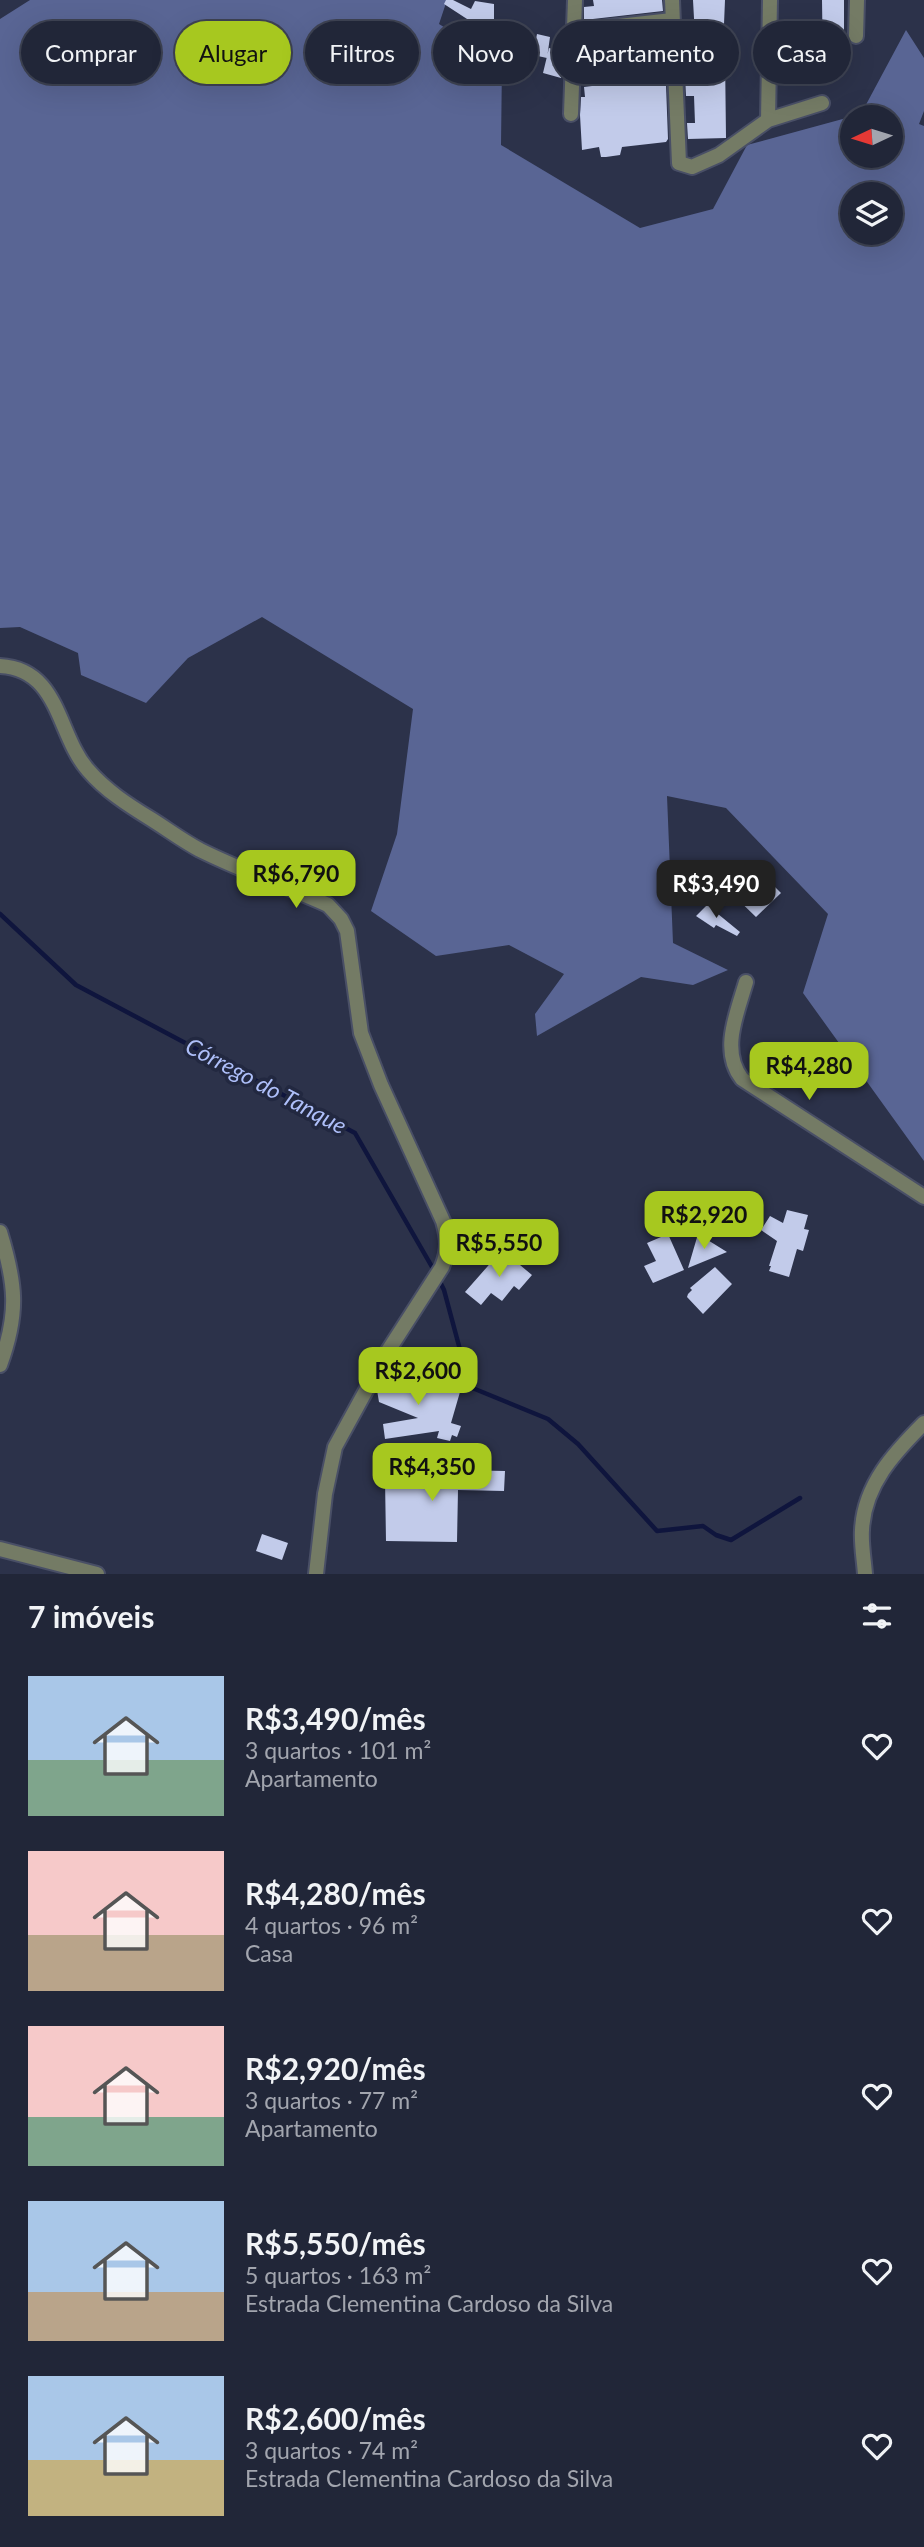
<!DOCTYPE html>
<html lang="pt">
<head>
<meta charset="utf-8">
<style>
  :root { --surface:#212638; --page:#292e40; --text:#f1f3f6; --muted:#a2a5ae; --line:#3e4353; --accent:#a7c81f }
  body { margin:0; font-family:Lato,sans-serif; background:var(--page); color:var(--text); height:100vh; display:flex; flex-direction:column; font-size:26px; white-space:nowrap }
  * { box-sizing:border-box; margin:0 }
  p { font-size:23px; color:var(--muted) }
  .icon { flex:none; width:38px; height:38px; fill:none; stroke:currentColor; stroke-width:2; stroke-linecap:round; stroke-linejoin:round }
  .map { position:relative; height:1574px; overflow:hidden }
  .drawer { display:flex; flex-direction:column; background:var(--surface); flex:1 }
  .drawer>* { flex:none }
  .top-card { position:absolute; left:21px; top:21px; width:882px; height:63px; display:flex; gap:14px }
  .needle { width:46px; rotate:266deg }
  .buttons { position:absolute; left:840px; top:105px; display:grid; gap:14px }
  .buttons a { display:grid; place-items:center; width:63px; height:63px; border-radius:50%; background:var(--surface); box-shadow:0 7px 28px #0002,0 0 0 2px var(--line); font-size:35px }
  .price { position:absolute; translate:-50% -60px; padding:0 16px; border-radius:14px; background:var(--accent); color:#111; font-size:23px; line-height:46px; filter:drop-shadow(0 2px 4px #0008) }
  .price::after { content:''; position:absolute; left:50%; top:42px; width:21px; height:16px; margin-left:-10px; background:inherit; clip-path:polygon(0 0,100% 0,50% 100%) }
  .price.selected { background:#222; color:#fff }
  ul { padding:0; list-style:none }
  li { display:flex; align-items:center; gap:21px; height:175px; padding:0 28px }
  li span { display:grid; place-items:center; flex:none; width:196px; height:140px; border-radius:0px; color:#555 }
  li>.icon { margin-inline-start:auto }
  span .icon { width:84px; height:84px; fill:#fffc; stroke-width:1 }
  li b { font-size:30px }
  h2 { display:flex; justify-content:space-between; align-items:center; height:84px; padding:0 28px; font-size:30px }
  .pill { padding:0 24px; border-radius:32px; background:var(--surface); box-shadow:0 7px 28px #0002,0 0 0 2px var(--line); font-size:24px; line-height:63px }
  .pill.selected { background:var(--accent); color:#111 }
  .map>svg:first-child { display:block }
  .forest { fill:#596594; fill-rule:evenodd }
  .lines { fill:none; stroke-linecap:round; stroke-linejoin:round }
  .stream { stroke:#0f153d; stroke-width:4.5 }
  .building { fill:#c2cbea }
  .street-casing { stroke:#494f66; stroke-width:18 }
  .street { stroke:#747b65; stroke-width:14 }
  .labels { text-anchor:middle; stroke-width:7; stroke-linejoin:round; paint-order:stroke }
  .water-label { font-size:23px; font-style:italic; fill:#aebff9; stroke:#222840 }
</style>
</head>
<body>
<div class="map">
<svg width="924" height="1574" viewBox="0 0 924 1574">
  <rect width="100%" height="100%" fill="#2c324a"/>
  <path class="forest" d="M30,0H447L439,24L502,63L501,145L640,228L713,209L747,145L861,114L906,30L924,58V111L919,124L924,126V1161L803,993L828,914L726,808L667,796L673,943L728,970L693,985L641,977L537,1036L535,1014L564,974L509,945L436,956L371,911L397,834L413,709L262,617L188,658L146,703L81,675L78,653L20,627L0,628V19ZM852,117H891V156H852ZM852,194H891V233H852Z"/>
  <g class="lines">
    <path class="stream" d="M0,914L76,985L355,1133L435,1272
      M439,1280L444,1290L470,1387L548,1419L578,1444L657,1531L703,1526L716,1535L731,1540L800,1498"/>
  </g>
  <path class="building" d="M446,0H453L471,9L475,1L494,4V19L487,32L444,4Z
    M593,0H662L663,11L584,20V7L594,6Z
    M693,0H725L724,24H716V55H725L726,138L688,139L687,123H695L694,96H686L684,55H696Z
    M822,0H844V75L827,74V71H823Z
    M664,31L668,139L666,142L622,147L620,155L606,157H601L599,147L582,150L580,115L581,97H585L584,87L600,85L598,55L595,56L594,44L583,46V40Z
    M537,34L550,37L547,58L533,55Z
    M549,48L564,52L561,78L543,73Z
    M756,868L781,893L756,917L728,890L747,870L750,874Z
    M710,878L722,889L709,901L698,889Z
    M707,905L740,932L737,936L716,925L714,928L696,916Z
    M787,1210L808,1215L804,1229L809,1230L803,1251L797,1249L789,1277L769,1271L771,1266H769L777,1241L761,1230L770,1216L783,1223Z
    M668,1234L684,1270L653,1283L644,1266L656,1261L647,1243Z
    M698,1234L727,1252L688,1268Z
    M502,1250L532,1275L519,1290L514,1286L502,1301L491,1293L481,1305L465,1292Z
    M715,1267L732,1284L703,1314L687,1297L688,1294L692,1290L690,1288Z
    M389,1369L442,1391L443,1387L460,1392L451,1423L461,1426L457,1437L452,1435L450,1441L437,1438L439,1431L385,1439L383,1424L418,1418L379,1402L377,1390Z
    M409,1469L505,1471L504,1491L458,1490L457,1542L386,1541L385,1479H408Z
    M262,1534L288,1543L282,1560L256,1551Z"/>
  <g class="lines">
    <g class="street-casing">
      <path id="street" d="M672,0L679,163L692,167L719,155L768,120
        M770,0L768,120L822,103
        M574,31L672,20
        M856,36L857,0
        M571,114L575,0
        M0,666C60,669 57,735 88,770C105,790 128,805 151,819C167,829 183,841 200,850C242,871 286,886 328,905L341,919L347,931L361,1033L381,1085L443,1221C448,1239 449,1249 442,1267L386,1354L335,1447L325,1494L316,1574
        M746,982C737,1013 720,1051 742,1079L924,1197
        M0,1232C16,1284 19,1313 0,1365
        M0,1549L97,1574
        M865,1574C864,1560 861,1544 862,1530C864,1485 894,1453 924,1423"/>
    </g>
    <use href="#street" class="street"/>
  </g>
  <g class="labels">
    <g class="water-label">
      <text transform="translate(266 1086) rotate(28)" y="8">Córrego do Tanque</text>
    </g>
  </g>
</svg>
<div class="buttons">
<a><svg class="needle" viewBox="-14 -14 28 28"><path d="M0-13l5 13h-10z" fill="#e53935"/><path d="M0 13l5-13h-10z" fill="#a2a5ae"/></svg></a>
<a><svg class="icon" aria-label="layers" viewBox="0 0 24 24"><path d="M12 4l9 5-9 5-9-5zM3 14l9 5 9-5"/></svg></a>
</div>
<b class="price" style="left:296px;top:910px">R$6,790</b>
<b class="price selected" style="left:716px;top:920px">R$3,490</b>
<b class="price" style="left:809px;top:1102px">R$4,280</b>
<b class="price" style="left:704px;top:1251px">R$2,920</b>
<b class="price" style="left:499px;top:1279px">R$5,550</b>
<b class="price" style="left:418px;top:1407px">R$2,600</b>
<b class="price" style="left:432px;top:1503px">R$4,350</b>
<div class="top-card">
<a class="pill">Comprar</a>
<a class="pill selected">Alugar</a>
<a class="pill">Filtros</a>
<a class="pill">Novo</a>
<a class="pill">Apartamento</a>
<a class="pill">Casa</a>
</div>
</div>
<section class="drawer">
<h2>7 imóveis<svg class="icon" aria-label="filters" viewBox="0 0 24 24"><path d="M4 7h16M4 17h16"/><circle cx="9" cy="7" r="2"/><circle cx="15" cy="17" r="2"/></svg></h2>
<ul>
<li><span style="background:linear-gradient(#a9c7e8 60%,#7fa58c 0)"><svg class="icon" aria-label="home" viewBox="0 0 24 24"><path d="M3 11l9-7 9 7M6 9v11h12V9"/></svg></span><div><b>R$3,490/mês</b><p>3 quartos · 101 m²</p><p>Apartamento</p></div><svg class="icon" aria-label="heart" viewBox="0 0 24 24"><path d="M12 20l-8-8c-3-5 5-10 8-4 3-6 11-1 8 4z"/></svg></li>
<li><span style="background:linear-gradient(#f6c9c9 60%,#b9a48a 0)"><svg class="icon" aria-label="home" viewBox="0 0 24 24"><path d="M3 11l9-7 9 7M6 9v11h12V9"/></svg></span><div><b>R$4,280/mês</b><p>4 quartos · 96 m²</p><p>Casa</p></div><svg class="icon" aria-label="heart" viewBox="0 0 24 24"><path d="M12 20l-8-8c-3-5 5-10 8-4 3-6 11-1 8 4z"/></svg></li>
<li><span style="background:linear-gradient(#f6c9c9 65%,#7fa58c 0)"><svg class="icon" aria-label="home" viewBox="0 0 24 24"><path d="M3 11l9-7 9 7M6 9v11h12V9"/></svg></span><div><b>R$2,920/mês</b><p>3 quartos · 77 m²</p><p>Apartamento</p></div><svg class="icon" aria-label="heart" viewBox="0 0 24 24"><path d="M12 20l-8-8c-3-5 5-10 8-4 3-6 11-1 8 4z"/></svg></li>
<li><span style="background:linear-gradient(#a9c7e8 65%,#b9a48a 0)"><svg class="icon" aria-label="home" viewBox="0 0 24 24"><path d="M3 11l9-7 9 7M6 9v11h12V9"/></svg></span><div><b>R$5,550/mês</b><p>5 quartos · 163 m²</p><p>Estrada Clementina Cardoso da Silva</p></div><svg class="icon" aria-label="heart" viewBox="0 0 24 24"><path d="M12 20l-8-8c-3-5 5-10 8-4 3-6 11-1 8 4z"/></svg></li>
<li><span style="background:linear-gradient(#a9c7e8 60%,#c2b280 0)"><svg class="icon" aria-label="home" viewBox="0 0 24 24"><path d="M3 11l9-7 9 7M6 9v11h12V9"/></svg></span><div><b>R$2,600/mês</b><p>3 quartos · 74 m²</p><p>Estrada Clementina Cardoso da Silva</p></div><svg class="icon" aria-label="heart" viewBox="0 0 24 24"><path d="M12 20l-8-8c-3-5 5-10 8-4 3-6 11-1 8 4z"/></svg></li>
</ul>
</section>
</body>
</html>
